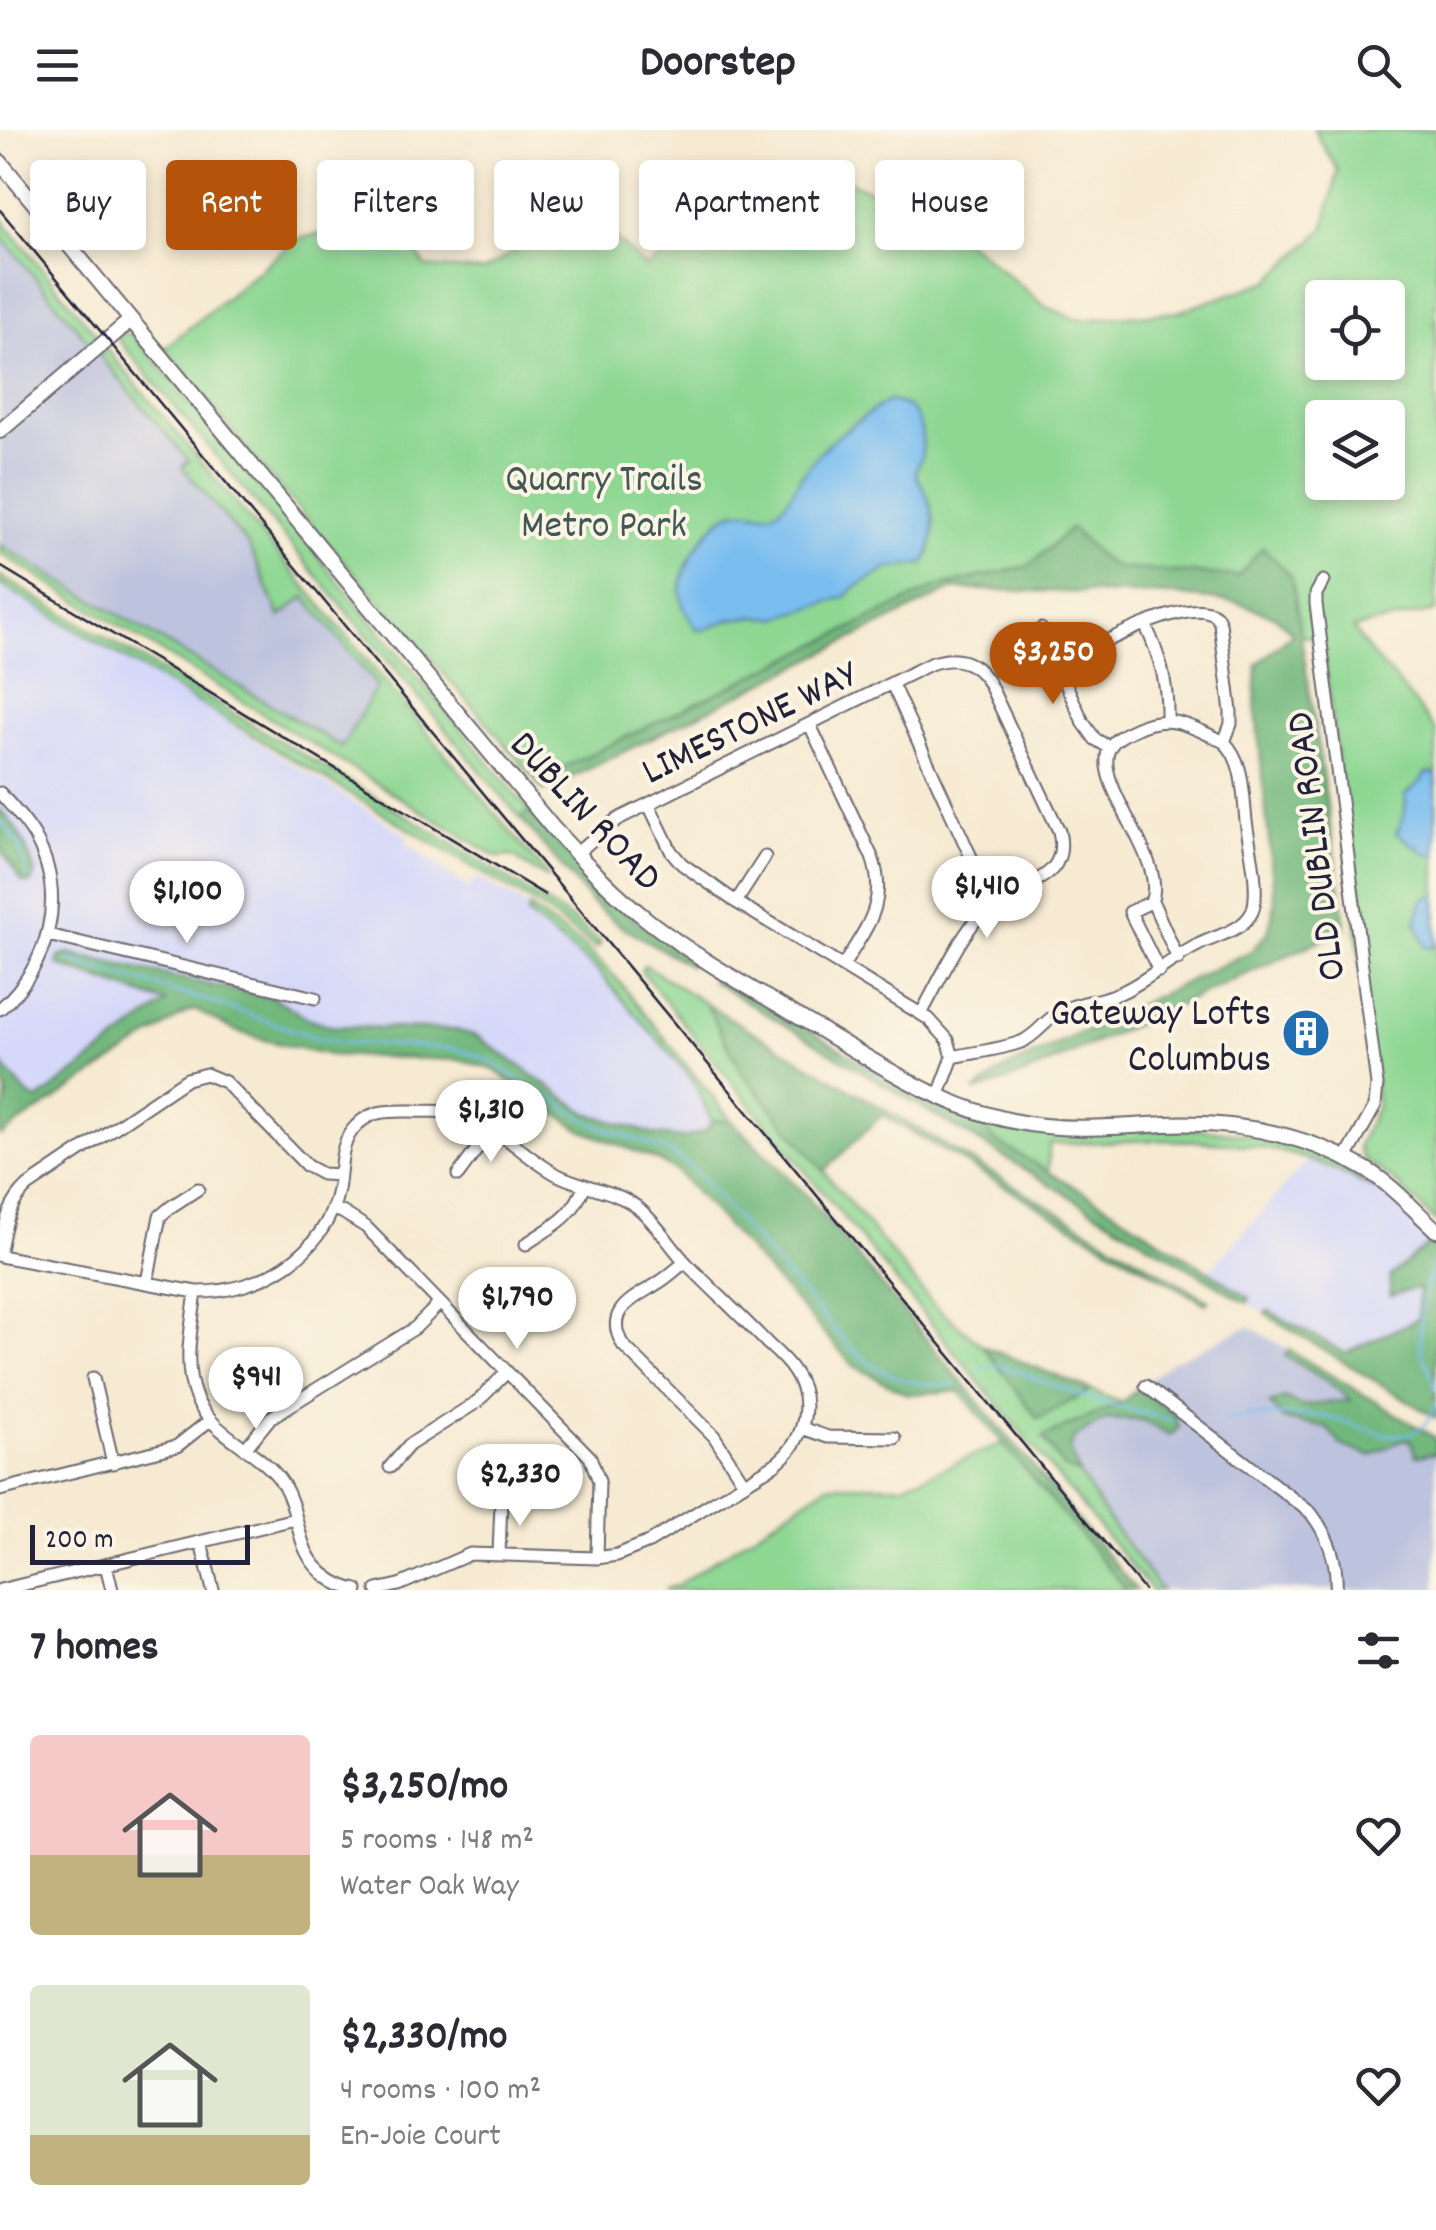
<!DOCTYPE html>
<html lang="en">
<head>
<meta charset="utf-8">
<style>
  :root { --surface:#fff; --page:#f2f2f3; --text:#2b2b33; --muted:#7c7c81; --accent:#b45309 }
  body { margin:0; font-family:Dekko,sans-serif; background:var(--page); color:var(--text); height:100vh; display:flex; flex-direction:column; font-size:38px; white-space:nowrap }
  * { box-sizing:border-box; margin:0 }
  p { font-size:32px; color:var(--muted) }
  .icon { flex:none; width:55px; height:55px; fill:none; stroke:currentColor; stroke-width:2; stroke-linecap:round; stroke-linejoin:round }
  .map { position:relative; height:1460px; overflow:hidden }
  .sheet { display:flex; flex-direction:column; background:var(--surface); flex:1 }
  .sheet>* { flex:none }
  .banner { position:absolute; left:30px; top:30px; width:1378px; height:90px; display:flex; gap:20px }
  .fabs { position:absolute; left:1305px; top:150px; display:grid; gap:20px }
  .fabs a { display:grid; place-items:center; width:100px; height:100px; border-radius:10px; background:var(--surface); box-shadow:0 5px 15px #0003; font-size:50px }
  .scale { position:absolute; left:30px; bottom:25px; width:220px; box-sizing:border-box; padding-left:10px; border:5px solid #22223b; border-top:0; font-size:28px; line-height:35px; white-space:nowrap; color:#22223b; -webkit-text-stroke:8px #fcf5e5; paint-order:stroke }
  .price { position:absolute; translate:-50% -85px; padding:0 22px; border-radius:35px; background:#fff; color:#222; font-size:32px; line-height:65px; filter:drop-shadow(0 2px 5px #0008) }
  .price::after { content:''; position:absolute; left:50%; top:60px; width:30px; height:22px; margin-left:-15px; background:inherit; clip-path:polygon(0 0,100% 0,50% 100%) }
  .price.on { background:var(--accent); color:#fff }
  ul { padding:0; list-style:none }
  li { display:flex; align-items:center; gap:30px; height:250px; padding:0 30px }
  li span { display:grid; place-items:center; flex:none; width:280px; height:200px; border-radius:10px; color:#555 }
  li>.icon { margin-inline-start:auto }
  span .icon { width:120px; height:120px; fill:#fffc; stroke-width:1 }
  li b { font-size:42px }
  h2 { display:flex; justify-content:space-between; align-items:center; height:120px; padding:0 30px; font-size:42px }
  .chip { padding:0 35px; border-radius:10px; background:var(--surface); box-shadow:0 5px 15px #0003; font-size:35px; line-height:90px }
  .chip.on { background:var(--accent); color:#fff }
  header { display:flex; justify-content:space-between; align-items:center; height:130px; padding:0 30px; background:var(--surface); font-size:45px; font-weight:700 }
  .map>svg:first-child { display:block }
  .built { fill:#d5d8f9 }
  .industrial { fill:#bdc3de }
  .green { fill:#8dd793; stroke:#587c67; stroke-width:2.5; fill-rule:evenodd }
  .forest { fill:#72b87d; stroke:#4a6d5c; stroke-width:2.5 }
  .water { fill:#7abef0; stroke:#4e7096; stroke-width:2.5 }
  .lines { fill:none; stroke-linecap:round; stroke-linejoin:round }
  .stream { stroke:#7abef0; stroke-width:2.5 }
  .minor-casing { stroke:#6c6870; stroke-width:15 }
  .major-casing { stroke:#6c6870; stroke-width:18 }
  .minor { stroke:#fff; stroke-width:11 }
  .major { stroke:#fff; stroke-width:14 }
  .rail { stroke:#22223b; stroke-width:2.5 }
  .labels { text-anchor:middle; stroke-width:8; stroke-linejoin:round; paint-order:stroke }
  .park-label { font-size:40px; fill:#425855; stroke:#fcf5e5 }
  .street-label { font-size:40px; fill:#22223b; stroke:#fcf5e5 }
  .poi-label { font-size:40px; fill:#22223b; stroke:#fcf5e5; text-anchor:end }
</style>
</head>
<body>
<header><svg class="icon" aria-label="menu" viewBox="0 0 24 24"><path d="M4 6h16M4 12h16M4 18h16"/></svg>Doorstep<svg class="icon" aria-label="search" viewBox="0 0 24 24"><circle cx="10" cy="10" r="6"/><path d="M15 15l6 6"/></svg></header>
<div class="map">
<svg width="1436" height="1460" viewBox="0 0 1436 1460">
  <rect width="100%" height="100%" fill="#fcf5e5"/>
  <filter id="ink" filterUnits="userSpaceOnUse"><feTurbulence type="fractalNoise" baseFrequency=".01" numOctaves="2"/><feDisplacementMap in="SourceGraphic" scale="20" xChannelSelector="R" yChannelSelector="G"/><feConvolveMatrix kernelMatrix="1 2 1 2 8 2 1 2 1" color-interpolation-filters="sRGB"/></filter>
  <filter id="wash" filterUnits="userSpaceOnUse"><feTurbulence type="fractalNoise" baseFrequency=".0048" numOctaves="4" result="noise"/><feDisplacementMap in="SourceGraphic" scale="40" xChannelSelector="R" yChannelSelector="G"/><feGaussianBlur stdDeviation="2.25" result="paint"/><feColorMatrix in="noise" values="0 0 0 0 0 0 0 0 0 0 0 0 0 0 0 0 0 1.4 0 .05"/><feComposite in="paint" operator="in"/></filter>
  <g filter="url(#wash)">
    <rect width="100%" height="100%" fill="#f6ead2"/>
    <path class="built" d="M0,454L146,541L409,707L406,713L468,758L477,747L529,778L527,785L595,838L692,949L712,991L706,1001L684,1008L656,1005L587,983L477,906L456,900L331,896L307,888L286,874L58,835L166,872L40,969L36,970L26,963L0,932Z
      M1308,1030L1379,1061L1435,1109L1390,1146L1419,1156L1418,1189L1344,1224L1268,1181L1265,1184L1247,1173L1250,1169L1208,1142Z"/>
    <path class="industrial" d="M0,105L189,331L183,338L249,416L280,486L304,467L378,556L342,617L0,415Z
      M1249,1196L1289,1220L1285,1225L1328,1252L1352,1270L1302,1276L1283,1289L1328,1298L1342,1315L1371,1326L1399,1311L1410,1309L1416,1326L1436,1323V1460H1161L1107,1388L1079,1343L1070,1319L1074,1308L1106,1289L1142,1290L1175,1286L1139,1258L1171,1232Z"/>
    <path class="green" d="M1314,0H1436V481L1353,498L1368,520L1401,556L1436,601V1092L1394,1051L1363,1029L1358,1016L1377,976L1323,511L1293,503L1274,486L1236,472L1175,465L953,459L544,661L490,596L262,338L165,218L297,109L394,89L426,137L483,141L551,98L581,75L646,138L692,105L757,93L848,51L943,91L1046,177L1080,190L1178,182L1269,151L1324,99L1338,41ZM1322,168H1388V232H1322ZM1322,288H1388V352H1322Z
      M0,87L99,208L91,215L0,105Z
      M124,203L132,204L160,236L530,682L521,689L117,208Z
      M106,218L550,749L532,740L513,726L497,727L0,423V415L342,617L377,556L305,467L280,487L249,416L182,337L189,331L98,224Z
      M0,446L417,692L571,789L601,813L596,818L543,779L0,454Z
      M529,778L585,818L616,848L731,990L712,991L692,949L595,838L527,785Z
      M645,835L706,874L742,942L934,1175L983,1216L1038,1288L1091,1260L1121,1273L1043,1308L1064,1338L1079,1343L1107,1388L1161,1460H1151L683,893L641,840Z
      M988,994L1041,1002L1198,999L1265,1007L1295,1015L1330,1030L1379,1061C1351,1048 1323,1033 1294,1025C1215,1003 1130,1012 1049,1014V1042L991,1009Z
      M1003,1313L1127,1460H664L679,1454L828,1355H904Z"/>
    <path class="forest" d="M1071,398L1104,430L1118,438L1238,446L1263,417L1292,448L1346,799L1024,945L974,962L1003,940L1251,821L1268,802L1275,773L1255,571L1257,534L1293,503L1274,486L1236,472L1175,465L953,459L544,661L535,651L936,457L1029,436Z
      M0,679C19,699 27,718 35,743L30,754L22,752L0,718Z
      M530,682L603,760L641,795L693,830L689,835L619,795L592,773L521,689L524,685Z
      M69,824L276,869L307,888L331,896L456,900L477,906L587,983L656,1005L684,1008L706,1001L712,991L731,990L805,1064L1136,1460H1127L959,1261L907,1264L854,1236L676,1041L657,1030L581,1000L492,939L460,930L330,925L272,912L236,901L195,880L187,882L0,1006V984L4,979L7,966L4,953L0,948V932L26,963L36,970L40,969L166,873L58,835L59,827Z
      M716,844L920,967L948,981L988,994L992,1009L1103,1073L1250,1168L1247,1173L712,851Z
      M706,874L1208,1170L1206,1174L882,985L824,1041L742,942Z
      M1435,1109L1436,1288L1265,1184L1268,1180L1345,1223L1418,1189L1419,1157L1390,1166V1146Z
      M983,1216L1091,1260L1038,1289Z
      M1289,1220L1436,1308V1323L1416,1326L1410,1309L1399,1311L1371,1326L1341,1315L1327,1298L1283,1289L1270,1274L1284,1268L1302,1276L1351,1270L1328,1252L1285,1226Z
      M1139,1258L1175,1286L1179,1298L1170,1305L1142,1290L1106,1289L1074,1308L1070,1319L1079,1343L1064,1338L1043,1307L1121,1273Z"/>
    <path class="water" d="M890,271C918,274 924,298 922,323C922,331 915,337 916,345C918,350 922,354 924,359C936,383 938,411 924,434L890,438L855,457L846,467L777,488L752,487L731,489L704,500H697C690,489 682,478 681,465C678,440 708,393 731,383C749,375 765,392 782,376C791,368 795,354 803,344C824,314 835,307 864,287C874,281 879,274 890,271Z
      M1426,643L1436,644V726L1426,724L1396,703C1403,692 1407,678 1405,665L1420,652Z
      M1436,765V814L1432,818L1425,817L1416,792L1423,769Z"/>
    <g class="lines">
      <path class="stream" d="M0,690L20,716L28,748
        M67,830L215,873L311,906L342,913L450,918L483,927L593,994L670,1022L691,1037L852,1219C887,1249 911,1256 957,1255
        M1436,1129C1425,1147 1416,1202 1422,1223C1427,1237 1433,1243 1436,1260
        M979,1241L988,1235H999L1099,1272L1172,1290
        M1224,1289C1257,1286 1288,1283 1320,1286C1360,1290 1417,1335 1436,1273"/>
    </g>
  </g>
  <g filter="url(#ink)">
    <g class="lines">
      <g class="minor-casing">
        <path id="minor" d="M1323,451L1316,464V474L1377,955L1375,976L1345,1030
          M1145,494C1160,527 1168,552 1167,589
          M1041,499L1083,592L1095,609L1110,618
          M1059,535C1089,520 1177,471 1209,482C1217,484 1217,487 1220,493L1231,582V594L1224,612
          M892,554L992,773
          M810,595L872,727C889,773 865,799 843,836
          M0,663C12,677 26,691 35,707C68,767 49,835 0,879
          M649,675L671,721L682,734L736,772L929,889L948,910L953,927
          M576,724L609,695L622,687L930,534C955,525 975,530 989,553L1059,701C1062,714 1062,727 1053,738C1038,755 1010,759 992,773C964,796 939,852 921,884
          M736,772L765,727
          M48,805L315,868
          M1159,841L1130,782L1151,772L1154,775L1178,829
          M953,927C975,922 999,920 1021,912C1038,905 1047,887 1063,880C1082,871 1104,871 1122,862C1150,849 1173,827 1200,814C1216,806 1244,800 1252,782C1261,761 1249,715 1246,691C1243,665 1244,630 1224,612C1190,596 1170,582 1135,599C1126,603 1115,608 1110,617C1090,654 1169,729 1151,772
          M938,967L953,927
          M458,1045L491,1000
          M332,1079L342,1082L366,1097L590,1327L599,1351L597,1428
          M526,1114C555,1094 571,1090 585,1055
          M0,1120C5,1095 8,1074 28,1056L187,949L206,944L225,952L307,1036L322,1044L340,1045
          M0,1126L196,1162C259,1163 325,1125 338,1060C342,1037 339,1013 356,996C372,979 391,981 412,981C427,982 443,980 458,983C494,990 526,1030 560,1046C585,1058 615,1060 637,1077C657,1093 670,1116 687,1134C714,1161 742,1187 768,1214C777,1222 787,1231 794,1242C815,1273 804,1313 774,1335L649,1412L617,1425L597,1428L470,1424L399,1455L377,1460
          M685,1132C676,1139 668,1147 658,1153C635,1168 602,1180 623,1215L714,1306L744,1353
          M147,1152L160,1086L172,1076L198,1059
          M196,1162C192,1196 182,1235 196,1268C213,1308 261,1319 283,1354C303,1387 293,1423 329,1448C338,1455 347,1458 357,1460
          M93,1248L113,1333
          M1146,1256L1311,1383C1329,1407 1338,1431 1336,1460
          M802,1298L828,1307L895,1308
          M245,1319L270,1288L415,1198L440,1173
          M390,1337L409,1315L477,1272L507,1242
          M0,1360L177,1316L210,1290
          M201,1412L213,1460
          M499,1423L501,1373
          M106,1435L112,1460
          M0,1460L295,1389"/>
      </g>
      <g class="major-casing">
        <path id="major" d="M0,32L552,697C583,731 614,764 650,792C706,835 769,868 829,905C888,940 945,977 1013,991C1062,1002 1114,997 1164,994C1236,991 1305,1003 1367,1040C1393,1056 1414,1080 1436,1100
          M0,301L131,190"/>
      </g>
      <use href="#minor" class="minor"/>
      <use href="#major" class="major"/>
      <path class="rail" d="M0,80L1144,1460
        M0,436L545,765"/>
    </g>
  </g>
  <defs>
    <g id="building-disc" transform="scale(2.5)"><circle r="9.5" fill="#1f6fb2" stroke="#fcf5e5"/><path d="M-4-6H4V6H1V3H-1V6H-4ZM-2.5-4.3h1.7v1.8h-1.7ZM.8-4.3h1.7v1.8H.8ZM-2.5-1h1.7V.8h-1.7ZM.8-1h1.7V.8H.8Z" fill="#fff"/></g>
  </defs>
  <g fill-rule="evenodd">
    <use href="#building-disc" x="1306" y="903"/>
  </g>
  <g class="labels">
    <g class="park-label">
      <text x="604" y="360">Quarry Trails<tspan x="604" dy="46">Metro Park</tspan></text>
    </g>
    <g class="street-label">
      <text transform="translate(748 590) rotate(-26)" y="14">LIMESTONE WAY</text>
      <text transform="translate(588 679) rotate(47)" y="14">DUBLIN ROAD</text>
      <text transform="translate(1313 717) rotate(-97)" y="14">OLD DUBLIN ROAD</text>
    </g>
    <g class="poi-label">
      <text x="1271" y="894">Gateway Lofts<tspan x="1271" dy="46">Columbus</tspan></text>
    </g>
  </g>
</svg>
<div class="fabs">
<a><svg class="icon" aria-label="locate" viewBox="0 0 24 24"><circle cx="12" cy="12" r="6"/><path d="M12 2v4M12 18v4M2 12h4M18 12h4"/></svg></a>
<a><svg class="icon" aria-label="layers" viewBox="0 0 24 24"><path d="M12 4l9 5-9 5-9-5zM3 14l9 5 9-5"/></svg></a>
</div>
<div class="scale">200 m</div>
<b class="price on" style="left:1053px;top:577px">$3,250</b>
<b class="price" style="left:987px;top:811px">$1,410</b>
<b class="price" style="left:187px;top:816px">$1,100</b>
<b class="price" style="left:491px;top:1035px">$1,310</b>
<b class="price" style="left:517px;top:1222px">$1,790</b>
<b class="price" style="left:256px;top:1302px">$941</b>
<b class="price" style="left:520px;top:1399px">$2,330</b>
<div class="banner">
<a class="chip">Buy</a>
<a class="chip on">Rent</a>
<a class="chip">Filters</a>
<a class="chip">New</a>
<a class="chip">Apartment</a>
<a class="chip">House</a>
</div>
</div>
<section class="sheet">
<h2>7 homes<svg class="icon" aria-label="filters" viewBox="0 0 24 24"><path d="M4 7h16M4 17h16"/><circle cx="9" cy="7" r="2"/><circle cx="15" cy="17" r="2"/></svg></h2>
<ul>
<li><span style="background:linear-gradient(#f6c9c9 60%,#c2b280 0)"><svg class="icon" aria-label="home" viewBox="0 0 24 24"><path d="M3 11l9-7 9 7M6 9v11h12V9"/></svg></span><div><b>$3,250/mo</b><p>5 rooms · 148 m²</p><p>Water Oak Way</p></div><svg class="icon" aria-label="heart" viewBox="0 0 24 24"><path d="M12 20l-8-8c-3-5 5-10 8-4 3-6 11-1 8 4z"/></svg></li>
<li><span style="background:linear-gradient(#dfe7d0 75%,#c2b280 0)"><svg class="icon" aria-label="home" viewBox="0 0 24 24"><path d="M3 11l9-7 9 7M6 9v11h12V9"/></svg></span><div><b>$2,330/mo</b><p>4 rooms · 100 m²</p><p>En-Joie Court</p></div><svg class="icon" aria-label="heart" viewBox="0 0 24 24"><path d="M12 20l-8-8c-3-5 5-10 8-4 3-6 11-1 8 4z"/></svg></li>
</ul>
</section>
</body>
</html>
